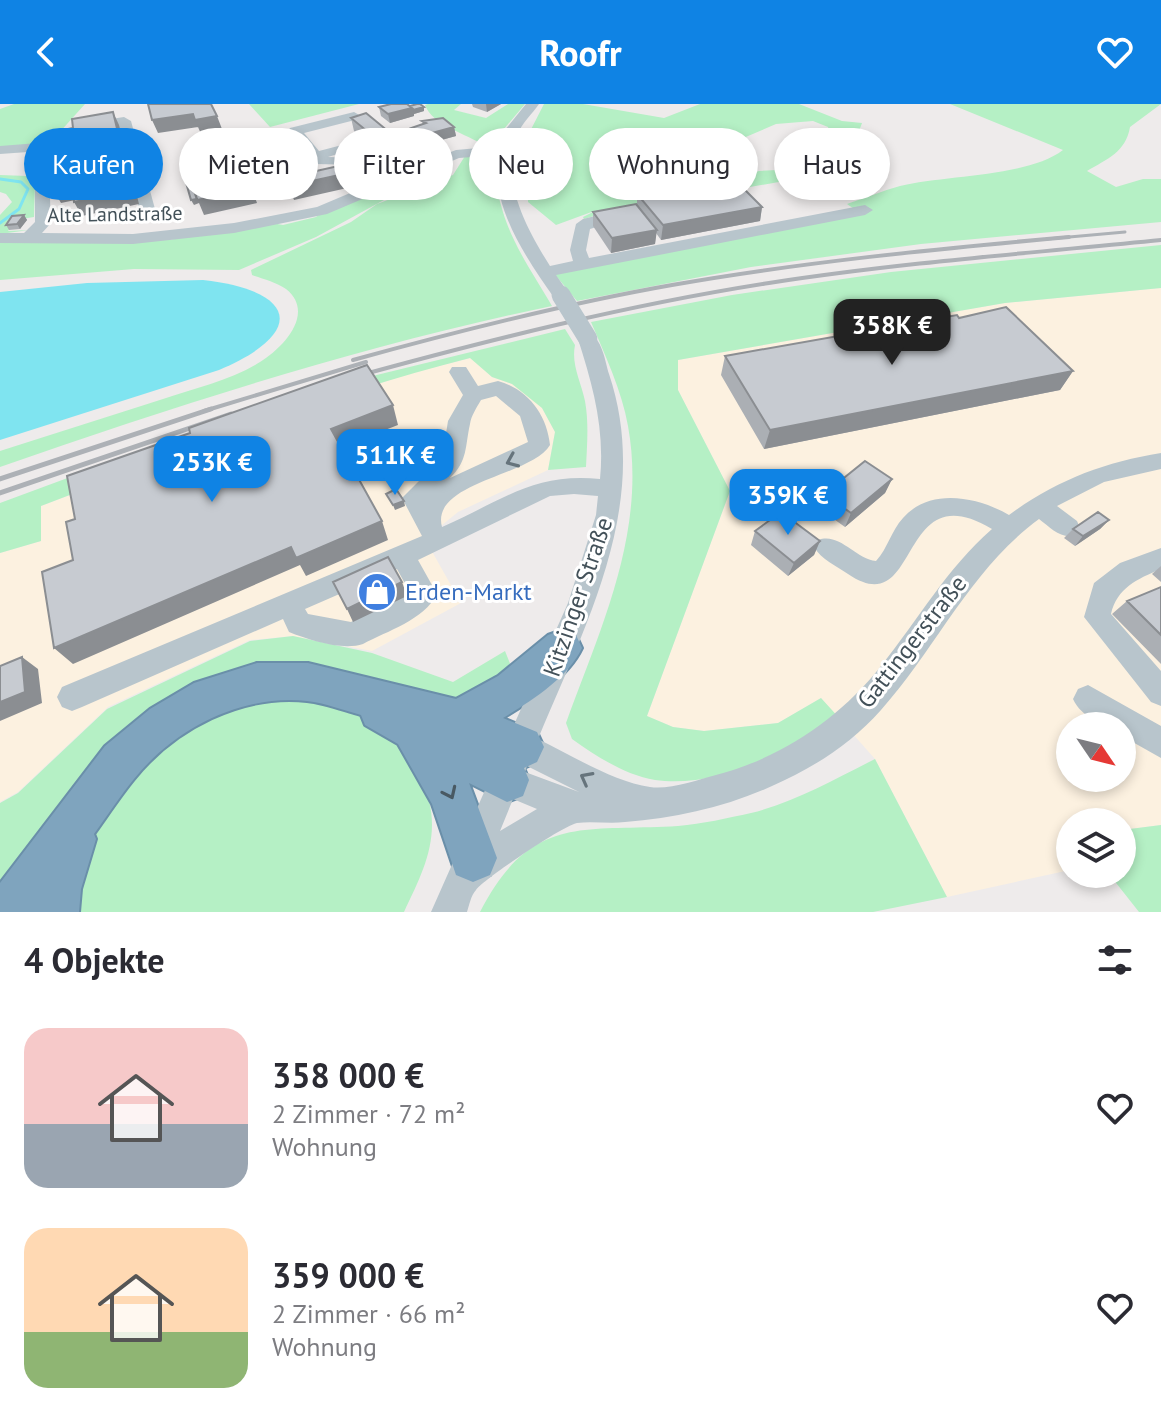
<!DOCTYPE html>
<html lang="de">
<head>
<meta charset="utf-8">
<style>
  :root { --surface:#fff; --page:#f2f2f3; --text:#2b2b33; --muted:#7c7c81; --accent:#0f83e4 }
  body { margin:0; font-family:"PT Sans",sans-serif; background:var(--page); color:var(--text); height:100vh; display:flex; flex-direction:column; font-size:30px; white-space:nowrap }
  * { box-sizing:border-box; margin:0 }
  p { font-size:26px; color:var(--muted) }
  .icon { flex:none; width:44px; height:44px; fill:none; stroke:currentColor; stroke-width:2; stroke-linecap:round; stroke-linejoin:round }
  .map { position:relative; height:808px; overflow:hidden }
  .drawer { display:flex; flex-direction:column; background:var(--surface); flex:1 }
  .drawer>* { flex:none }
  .guide { position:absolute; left:24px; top:24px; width:1114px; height:72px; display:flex; gap:16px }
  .needle { width:52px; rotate:125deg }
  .fabs { position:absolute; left:1056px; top:608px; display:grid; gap:16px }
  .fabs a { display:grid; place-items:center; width:80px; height:80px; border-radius:50%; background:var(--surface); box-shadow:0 4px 12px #0003; font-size:40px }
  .price { position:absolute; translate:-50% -68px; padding:0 18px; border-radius:16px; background:var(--accent); color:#fff; font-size:26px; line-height:52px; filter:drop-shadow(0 2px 4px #0008) }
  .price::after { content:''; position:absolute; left:50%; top:48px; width:24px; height:18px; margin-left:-12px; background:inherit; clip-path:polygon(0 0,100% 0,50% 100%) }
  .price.active { background:#222; color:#fff }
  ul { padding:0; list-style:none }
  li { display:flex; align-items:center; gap:24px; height:200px; padding:0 24px }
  li span { display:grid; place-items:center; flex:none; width:224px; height:160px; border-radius:24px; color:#555 }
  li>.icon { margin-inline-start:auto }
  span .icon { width:96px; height:96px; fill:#fffc; stroke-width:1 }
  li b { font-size:34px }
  h2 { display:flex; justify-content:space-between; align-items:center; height:96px; padding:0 24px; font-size:34px }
  .pill { padding:0 28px; border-radius:36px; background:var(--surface); box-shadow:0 4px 12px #0003; font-size:28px; line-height:72px }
  .pill.active { background:var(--accent); color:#fff }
  header { display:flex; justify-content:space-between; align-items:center; height:104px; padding:0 24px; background:var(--accent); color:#fff; font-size:36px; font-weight:600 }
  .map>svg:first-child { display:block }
  .commercial { fill:#fcf1e0; fill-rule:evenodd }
  .green { fill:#b5f0c5; fill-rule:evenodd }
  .water { fill:#7fe4f0 }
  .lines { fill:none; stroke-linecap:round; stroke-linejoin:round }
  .stream { stroke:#7fe4f0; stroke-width:3 }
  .highway-casing { stroke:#6a8fa9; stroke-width:4 }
  .minor { fill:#b8c5cc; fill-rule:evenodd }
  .highway { fill:#7fa4be; fill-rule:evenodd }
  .rail-far2 { stroke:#adb1b6; stroke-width:3 }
  .rail-far1 { stroke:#adb1b6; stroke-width:4 }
  .rail { stroke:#adb1b6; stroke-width:5 }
  .minor-bridge { stroke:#b8c5cc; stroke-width:19 }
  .wall { fill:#abafb4 }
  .shaded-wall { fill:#8b8e92 }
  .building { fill:#c7cbd1; stroke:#8b8e92; stroke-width:2 }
  .oneway { stroke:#66747c }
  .oneway2 { stroke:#495963 }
  .labels { text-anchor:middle; stroke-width:6; stroke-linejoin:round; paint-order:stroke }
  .far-street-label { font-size:20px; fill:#435159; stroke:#fff }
  .shop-label { font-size:24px; fill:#366cbe; stroke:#fff; text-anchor:start }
  .street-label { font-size:24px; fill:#435159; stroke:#fff }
</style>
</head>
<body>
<header><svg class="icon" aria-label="back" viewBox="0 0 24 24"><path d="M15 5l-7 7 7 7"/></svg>Roofr<svg class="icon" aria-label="heart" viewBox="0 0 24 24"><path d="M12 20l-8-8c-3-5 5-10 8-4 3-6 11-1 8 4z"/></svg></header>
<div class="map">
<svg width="1161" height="808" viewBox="0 0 1161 808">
  <rect width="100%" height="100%" fill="#eeebeb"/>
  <path class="commercial" d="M1161,184V721L1122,726V718H1070V766L947,793L875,655L821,594L778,619L704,627L673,623L647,612L730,387L678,286V256L1005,199ZM1070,622H1122V674H1070Z
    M471,254L492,273L512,280L532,293L542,304L555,328L548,366L458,408L425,435L461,499L372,547L293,532L250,536L108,603L18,688L0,698V449L41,437V402L263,318L411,269Z"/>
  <path class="green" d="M14,0H85L49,40L0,45V5Z
    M249,0H359L270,23Z
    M428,0H461L454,6L486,14L508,0H525L493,38L485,42C467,30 432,21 425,1Z
    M544,0H583L664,14L700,0H799L842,17L862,19C852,50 831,56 806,71L830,84L848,77L856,82L826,94L790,76L637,103L633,100L584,115L583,113L597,106L556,121L528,98V85L521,54H516L519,38L524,39ZM813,17L828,23C833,36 828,41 818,48L817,56L797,65L759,67L733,74L692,76L688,82C673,84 657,94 642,92L669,79L667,75L677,68L694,70L741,35L776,20Z
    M950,0H1161L1130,23C1126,48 1107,55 1087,67L1116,83L1143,75H1161V118L921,140L751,163L577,197L552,167L857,107L847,100C865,94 882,87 900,82C945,71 1028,73 1063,46Z
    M488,51L493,59C501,126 521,149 552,202C364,241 181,300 0,363V347C54,330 109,312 163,295C195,284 232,276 260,258C283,244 316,209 286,185C276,178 263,175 252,171L251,166L351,118L377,100L453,71L465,52Z
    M437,62L444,68C429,83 410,76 394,85L397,87L395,90L316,133L239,166L134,165L0,176V137L168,136L272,119L283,121L316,113L324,107Z
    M0,71L27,72L35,79L34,113L15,116L8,127L29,126L0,130V111L12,98L6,90L0,88Z
    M1161,141V184L1005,199L678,256V286L730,387L647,612L673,623L704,627L778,619L821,594L841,616C791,648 716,685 655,676C625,671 596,652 572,635L566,619C601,523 647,427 628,322C622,287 605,251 591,218L732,191L891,168Z
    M565,225L575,241C571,261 581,277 585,297C589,319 587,341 586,363L548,366L555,328L542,304L512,280L492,273L470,254C323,291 182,348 41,402V437L0,449V399L200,325L352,277Z
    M293,532L372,549L453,578L505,547L511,562L484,588L454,603L210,583L0,805V699L18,689L107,605L250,537Z
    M251,591L346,599L415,648L440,689L429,696C439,738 422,770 404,808H66L86,734L160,638Z
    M875,655L947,793L873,808H480C531,709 583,728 678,722C702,720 728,714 751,709C795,698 835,675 875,655Z
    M1161,721V808H1139L1109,770H1122V726Z"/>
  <path class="water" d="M203,176C295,186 309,228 219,266L0,336V188L87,179Z"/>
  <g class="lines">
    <path class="stream" d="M0,75L21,78L28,85L19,105L0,119"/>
    <g class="highway-casing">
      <path id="highway" d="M562,526L576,531L582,544C568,574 531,597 503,614L537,628L544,643L537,658L524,664L529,676L523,692L507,698L469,679L497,754L490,771L473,778L456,771L432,700L398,640L365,621L361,611C343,606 325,599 307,597C242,590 175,624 134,675C120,692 107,712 94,730L96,735L81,785L79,808H0V779L105,642L150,605L194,579L257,559H308L456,595L498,572L548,531Z"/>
    </g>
    <path class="minor" d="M526,0H539C532,10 522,19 517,31C499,74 527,126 550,162L573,157L570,146L576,120L583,115L623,105L631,110L629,113L590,125L586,146L589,154L865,101L873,106L865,111L556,171L570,191L561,196L555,195C527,155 490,103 498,51L459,54L327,110L234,129L133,140L0,139V129H24L35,118V70L42,47L0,50V42L51,38L58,42L49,70L51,119L42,129L133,130L234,119L317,103L414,62L314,60L288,27L290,24L354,8L361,12L359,15L304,29L319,47L365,35L372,39L328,53L430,56L456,46L500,42L505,26Z
      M124,13L131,17L155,105L153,108H141L139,105L118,22L85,27L78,23L85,19Z
      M588,229C602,233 605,257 609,270C652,398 587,517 538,635C571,651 614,678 650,683C669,686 697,676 716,671C781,654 839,615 881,562C918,516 947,464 992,425C896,367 922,520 848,470C836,462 821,455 814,443L818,436C840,428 855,455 876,457C888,444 891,427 903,414C930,383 978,393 1009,411C1055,377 1104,358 1161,349V365L1104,378L1057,402L1077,417L1080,424L1077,431C1061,436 1051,424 1039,415C970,466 937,543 881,606C851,640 813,664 772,682C726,703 676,714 625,718C610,720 592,717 577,719C564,721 484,775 476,786C471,791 469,802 467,808H431L568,499L596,411L598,392L574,390L550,392L418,456L437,490C424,516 387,527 363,540C343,547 309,536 289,528L283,515L82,603L72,607L62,603L57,593L62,583L422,432L402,394L442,354L448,317L463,291L449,268L452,263H466L478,282L498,277C528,285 547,311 550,341C532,372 430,378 442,423C500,398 533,368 600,375C605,325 593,282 578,235ZM496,292L520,312L528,338L450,374C468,357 465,342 470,320C471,312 477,303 481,296ZM397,465L409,487L351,518L308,510L305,505ZM527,662L579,688L525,668ZM513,695L537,705L500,727Z
      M1161,444V465C1137,475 1117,484 1111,510L1161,567V602L1151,598L1084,513L1094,479L1120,459Z
      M1088,581L1161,622V654L1122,632V622C1103,622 1081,613 1073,595L1078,585Z"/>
    <use href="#highway" class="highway"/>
    <path class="rail-far2" d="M1047,135L1125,128"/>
    <path class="rail-far1" d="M353,256C458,227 564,200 672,181C803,158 936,145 1069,133
      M350,274C488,236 628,201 769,179C899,159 1030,149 1161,136
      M204,307L366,258"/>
    <path class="rail" d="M0,375L211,305
      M0,389L231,310"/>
    <path class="minor-bridge" d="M561,191L588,235"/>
  </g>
  <path class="wall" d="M472,0H501L487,8L473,3Z
    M410,2L424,7L414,10V12L390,19L381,12L379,3Z
    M351,14L394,32L397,46L382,50L354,27Z
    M422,17L454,23L456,32L423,41L412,33L411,24L423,20Z
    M637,90L762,103L760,117L661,136L656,129L655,140L611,149L593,122V108L637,101Z
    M24,111L27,116L20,125L9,126L6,121Z
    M959,214L1073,267L1060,286L764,345L721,271L725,252Z
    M892,375L885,389L845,423L821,406L811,414L796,403L798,399H820L824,390Z
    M1109,416L1100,425L1075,442L1064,434L1073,425Z
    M755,427L820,437L814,451L788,472L751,441Z
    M1161,462V478L1152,470Z
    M1161,483V560L1112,510L1127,497Z"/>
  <path class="shaded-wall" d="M486,0H501L487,8Z
    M424,3V7L414,10V12L390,19L388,10L412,4Z
    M113,8L119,21L139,100L82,112L74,98Z
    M193,10L198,23L158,29L152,16Z
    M217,12L222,25L201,30L195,16Z
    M454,23L456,32L423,41L421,32Z
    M394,32L397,46L382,50L379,37Z
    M362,66L365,80L294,96L289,82Z
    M72,81L80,95L61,99L53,85Z
    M252,85L257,99L204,111L199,99L194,101L191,96Z
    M762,103L760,117L661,136L663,121Z
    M24,111L27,116L20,125L17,120Z
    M657,126L655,140L611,149L612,134Z
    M1073,267L1060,286L764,345L770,326Z
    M393,301L398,321L338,344L331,325Z
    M892,375L885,389L845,423L851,409Z
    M404,397L405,402L395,406L393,401Z
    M823,401L821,406L811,414L812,410Z
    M1109,416L1100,425L1075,442L1083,432Z
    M382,417L388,436L306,472L300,461L73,560L54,544L291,443Z
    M820,437L814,451L788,472L794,459Z
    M402,478L407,492L353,518L347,505Z
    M22,553L38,565L42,599L0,617V598Z"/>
  <path class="building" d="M148,0H211L217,12L195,16L193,10L152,16Z
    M391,0H407L412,4L388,10L379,3Z
    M417,0H420L424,3L413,6L410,2Z
    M113,8L132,86L74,98L72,81L53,85L52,74L69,71L63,26L73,24L72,15Z
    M366,9L394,32L379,37L351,14Z
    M443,14L454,23L421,32L411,24L426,19L422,17Z
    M236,47L252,85L197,96L185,57Z
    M356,58L362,66L289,82L285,74Z
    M188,67L197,95L191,96L183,68Z
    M733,74L762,103L663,121L637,90Z
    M636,100L657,126L612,134L593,108Z
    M24,111L17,120L6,121L12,112Z
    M1006,203L1073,267L770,326L725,252L957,211L959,214Z
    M367,261L393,301L331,325L382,417L296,454L291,443L54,544L42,468L73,456L66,418L75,415L67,372L190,329L189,324Z
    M865,357L892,375L851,409L824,390Z
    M396,385L404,397L393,401L386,390Z
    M808,390L823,401L812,410L798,399Z
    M781,408L820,437L794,459L755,427Z
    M1098,408L1109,416L1083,432L1073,425Z
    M388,453L402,478L347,505L333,478Z
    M1161,483V531L1127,497Z
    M22,553L25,588L0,598V562Z"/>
  <defs><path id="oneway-chevron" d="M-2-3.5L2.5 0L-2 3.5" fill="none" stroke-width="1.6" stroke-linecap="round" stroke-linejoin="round" transform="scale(2)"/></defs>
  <g class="oneway">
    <use href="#oneway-chevron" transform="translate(512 357) rotate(157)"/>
    <use href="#oneway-chevron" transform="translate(586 674) rotate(-152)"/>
  </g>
  <use class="oneway2" href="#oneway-chevron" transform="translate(450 689) rotate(65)"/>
  <defs>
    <g id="shop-disc" transform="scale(2)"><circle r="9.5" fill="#3f7fe0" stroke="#fff"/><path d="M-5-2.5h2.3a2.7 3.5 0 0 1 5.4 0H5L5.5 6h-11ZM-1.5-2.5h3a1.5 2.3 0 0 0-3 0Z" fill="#fff"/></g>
  </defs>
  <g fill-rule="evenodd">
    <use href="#shop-disc" x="377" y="488"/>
  </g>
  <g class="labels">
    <g class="far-street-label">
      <text transform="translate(115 110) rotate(-1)" y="7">Alte Landstraße</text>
    </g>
    <g class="shop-label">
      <text x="405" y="496">Erden-Markt</text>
    </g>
    <g class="street-label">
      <text transform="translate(578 493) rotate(-71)" y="8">Kitzinger Straße</text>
      <text transform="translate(912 538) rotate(-52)" y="8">Gattingerstraße</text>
    </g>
  </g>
</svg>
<div class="fabs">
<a><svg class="needle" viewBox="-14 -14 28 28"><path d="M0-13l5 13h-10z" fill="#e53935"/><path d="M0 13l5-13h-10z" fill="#7c7c81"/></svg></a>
<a><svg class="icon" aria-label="layers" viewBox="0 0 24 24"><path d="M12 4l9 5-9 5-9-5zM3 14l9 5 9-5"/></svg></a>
</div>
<b class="price active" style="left:892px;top:263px">358K €</b>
<b class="price" style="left:395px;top:393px">511K €</b>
<b class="price" style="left:212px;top:400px">253K €</b>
<b class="price" style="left:788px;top:433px">359K €</b>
<div class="guide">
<a class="pill active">Kaufen</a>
<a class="pill">Mieten</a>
<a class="pill">Filter</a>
<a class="pill">Neu</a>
<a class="pill">Wohnung</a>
<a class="pill">Haus</a>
</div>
</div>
<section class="drawer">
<h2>4 Objekte<svg class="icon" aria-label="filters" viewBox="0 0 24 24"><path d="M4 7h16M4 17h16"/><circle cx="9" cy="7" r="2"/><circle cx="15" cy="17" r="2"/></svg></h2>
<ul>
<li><span style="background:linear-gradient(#f6c9c9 60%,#9aa5b1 0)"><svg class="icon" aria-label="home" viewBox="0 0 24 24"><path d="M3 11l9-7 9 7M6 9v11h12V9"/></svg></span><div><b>358 000 €</b><p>2 Zimmer · 72 m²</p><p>Wohnung</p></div><svg class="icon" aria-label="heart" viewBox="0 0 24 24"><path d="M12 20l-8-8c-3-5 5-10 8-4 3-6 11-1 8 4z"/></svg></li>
<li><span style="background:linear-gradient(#ffd9b3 65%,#8fb573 0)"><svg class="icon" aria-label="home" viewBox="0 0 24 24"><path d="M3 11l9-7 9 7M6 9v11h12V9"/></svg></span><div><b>359 000 €</b><p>2 Zimmer · 66 m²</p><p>Wohnung</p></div><svg class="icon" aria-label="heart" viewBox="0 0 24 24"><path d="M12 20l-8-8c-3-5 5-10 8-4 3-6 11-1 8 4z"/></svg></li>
</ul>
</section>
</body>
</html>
